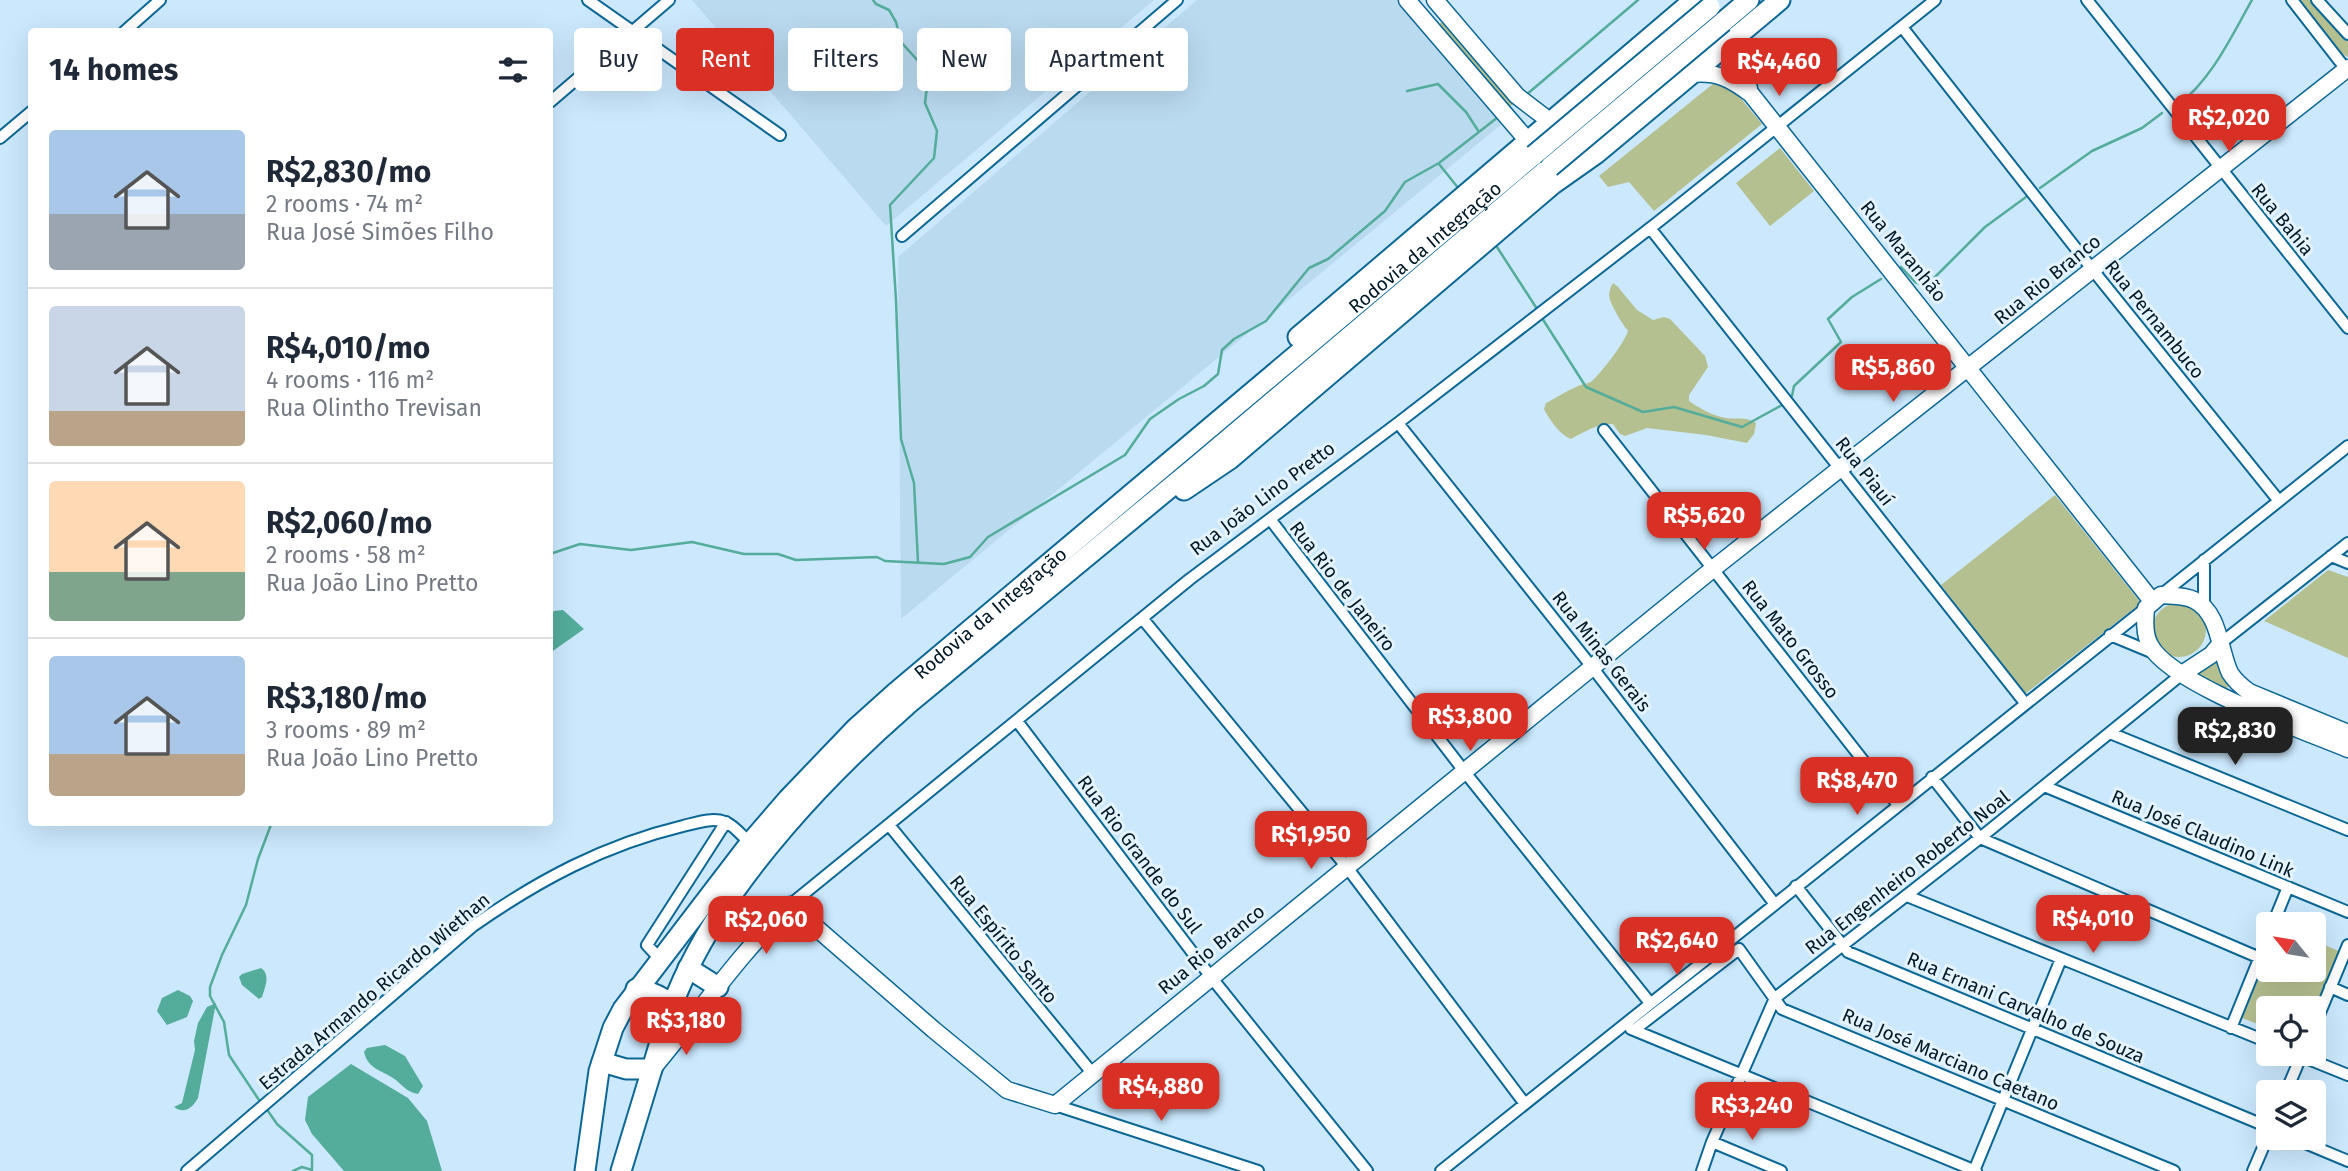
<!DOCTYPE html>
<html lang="en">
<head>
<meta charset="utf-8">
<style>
  :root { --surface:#fff; --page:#f6f6f7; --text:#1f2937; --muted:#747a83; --line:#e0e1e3; --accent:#d93025 }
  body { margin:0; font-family:"Fira Sans",sans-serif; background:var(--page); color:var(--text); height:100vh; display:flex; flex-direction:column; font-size:26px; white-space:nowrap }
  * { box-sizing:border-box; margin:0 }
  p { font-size:23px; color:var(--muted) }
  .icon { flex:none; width:38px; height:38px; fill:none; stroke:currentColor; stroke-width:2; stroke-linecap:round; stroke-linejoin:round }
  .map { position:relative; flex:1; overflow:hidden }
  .drawer { position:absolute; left:28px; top:28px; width:525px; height:798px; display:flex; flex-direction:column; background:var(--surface); border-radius:7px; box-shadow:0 7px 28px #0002 }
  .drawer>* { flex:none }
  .banner { position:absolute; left:574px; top:28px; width:665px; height:63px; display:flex; gap:14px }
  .needle { width:46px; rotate:300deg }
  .tools { position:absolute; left:2256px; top:912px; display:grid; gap:14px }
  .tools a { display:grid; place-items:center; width:70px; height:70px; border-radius:7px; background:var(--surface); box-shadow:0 7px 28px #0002; font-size:35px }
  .price { position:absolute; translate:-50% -60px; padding:0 16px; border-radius:14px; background:var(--accent); color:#fff; font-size:23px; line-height:46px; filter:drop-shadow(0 2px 4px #0008) }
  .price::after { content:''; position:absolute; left:50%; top:42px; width:21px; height:16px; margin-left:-10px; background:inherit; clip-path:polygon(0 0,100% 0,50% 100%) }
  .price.active { background:#222; color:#fff }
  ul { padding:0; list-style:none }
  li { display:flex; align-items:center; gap:21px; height:175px; padding:0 21px }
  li+li { border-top:2px solid var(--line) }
  li span { display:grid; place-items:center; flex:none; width:196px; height:140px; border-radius:7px; color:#555 }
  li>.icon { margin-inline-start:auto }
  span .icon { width:84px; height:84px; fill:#fffc; stroke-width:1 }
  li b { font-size:30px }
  h2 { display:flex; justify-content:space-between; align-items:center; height:84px; padding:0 21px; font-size:30px }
  .tag { padding:0 24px; border-radius:7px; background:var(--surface); box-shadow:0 7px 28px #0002; font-size:24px; line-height:63px }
  .tag.active { background:var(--accent); color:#fff }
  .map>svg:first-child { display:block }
  .built { fill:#badaf0 }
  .green { fill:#b5c090 }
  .water { fill:#54ac9a }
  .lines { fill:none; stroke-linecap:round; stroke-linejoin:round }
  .stream { stroke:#54ac9a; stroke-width:2.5 }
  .street-casing { stroke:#0c6795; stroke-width:14 }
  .secondary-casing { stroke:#0c6795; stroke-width:19 }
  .highway-casing { stroke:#0c6795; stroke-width:23 }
  .street { stroke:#fff; stroke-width:10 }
  .secondary { stroke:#fff; stroke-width:16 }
  .highway { stroke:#fff; stroke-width:19 }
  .highway-bridge-casing { stroke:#0c6795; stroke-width:23; stroke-linecap:butt }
  .highway-bridge { stroke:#fff; stroke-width:19 }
  .labels { text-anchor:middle; stroke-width:6; stroke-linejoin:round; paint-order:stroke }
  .street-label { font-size:19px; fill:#011827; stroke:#e4f3fe }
</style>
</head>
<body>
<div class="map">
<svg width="2348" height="1171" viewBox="0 0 2348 1171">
  <rect width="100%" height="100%" fill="#cbe8fd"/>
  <path class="built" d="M692,0H1154L886,226Z
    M1197,0H1398L1503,123L901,619L898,257Z"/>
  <path class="green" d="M2298,0H2311L2348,42V57L2342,54Z
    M1446,21L1513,104L1506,110L1437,28L1440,23Z
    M1714,83L1734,90L1762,124L1654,211L1629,182L1608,187L1599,176Z
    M1780,148L1814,191L1770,226L1736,183Z
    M1613,283L1618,287L1637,310L1653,320L1664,317L1670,319L1705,356L1708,367L1689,395V401C1699,408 1710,414 1721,417C1735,421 1742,415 1756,423L1754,434L1747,443L1706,435L1647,428L1625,436L1620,434L1613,424C1599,423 1583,432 1571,439C1560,435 1549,419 1544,409L1546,403C1556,398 1566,391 1576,387C1581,384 1588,384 1592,381C1600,374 1627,340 1628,330C1624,328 1612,306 1610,300C1608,294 1610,288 1613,283Z
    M2055,495L2141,603L2025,694L1941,585Z
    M2328,570L2348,577V658L2264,621Z
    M2152 630a27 27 0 1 1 54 0a27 27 0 1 1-54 0Z
    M2218,654L2232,686L2222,689L2194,673Z
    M2314,941L2339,951L2314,1013V1008H2268V1028L2242,1018L2268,956V970H2314Z"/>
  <path class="water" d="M563,610L584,629L550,653V614L554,611Z
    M261,968C271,975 265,987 262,997L259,999L242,985L239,977L242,974Z
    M178,990L190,996L193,1001L187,1017L167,1025L157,1011L162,998Z
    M216,1003L198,1098C193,1107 185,1115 174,1107L182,1103L195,1050L194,1041L198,1023L207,1007Z
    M385,1045L405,1056L423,1086L418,1094C406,1092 402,1084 393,1078C381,1070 368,1069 364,1052L367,1048Z
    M351,1064L408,1098L427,1121L442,1171H344L312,1134L305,1120L308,1097Z"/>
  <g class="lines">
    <path class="stream" d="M873,0L876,4L889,10L896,22L901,42L919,62L928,78L925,103L937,131L934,158L890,205L896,300L901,439L914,483L918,562
      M1526,95L1638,0
      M2178,105C2212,79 2231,37 2252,0
      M1479,132L1498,117
      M1439,164L1459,189
      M2040,188L2092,151L2142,128L2162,113
      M1495,244L1539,312
      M1901,267L1915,282L1926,286L1985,227L2026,197
      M1542,318L1586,387L1643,412L1674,407L1742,427L1784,404
      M1792,396L1794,386L1841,342L1828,319L1852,297L1881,279
      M550,554L580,544L631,550L692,542L744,554H778L796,560L877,557L885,561L944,564L970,557L988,537L1125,455L1150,419L1179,399L1204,386L1218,374L1222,350L1234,339L1266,321L1309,268L1328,259L1385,211L1405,182L1439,163L1479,132L1466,112L1438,84L1407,91
      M259,1100L229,1055L224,1022L210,996V987L222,955L246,905L258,859L272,822
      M268,1111L277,1124L312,1155V1170L302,1167L293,1171"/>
    <g class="street-casing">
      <path id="street" d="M588,0L780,135
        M2087,0L2348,328
        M2292,0L2348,72
        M2317,0L2348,34
        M1902,27L2092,269L2279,501
        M124,32L160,0
        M550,102L669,0
        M0,138L32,111
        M1650,228L2025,703
        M902,236L1177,0
        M1398,423L1592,667L1774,903
        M1604,430L1898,805
        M1270,519L1464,771L1650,1003
        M2331,556L2348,563
        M2161,595L2348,446
        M2204,607V560
        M1142,618L1346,866L1525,1104
        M2110,635L2156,654
        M2221,643L2348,543
        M1017,721L1211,977L1367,1171
        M2110,733L2348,830
        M1932,777L1980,838L2260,958
        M2044,786L2348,912
        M889,825L1093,1074
        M1796,886L1848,952L2268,1127
        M1907,896L2268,1042
        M790,905L1190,579L1398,423L1658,222L1935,0
        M2273,924L2288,887
        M660,959L647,945L726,822
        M2330,987L2348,995
        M2314,1027L2348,945
        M2231,1028L2268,937
        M1631,1029L1976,1171
        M1634,1030L1739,949L1782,1009L2174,1171
        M2296,1054L2348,1075
        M2286,1092L2302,1054
        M1055,1105L1258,1171
        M2293,1138L2348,1161
        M1712,1142L1781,1171
        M187,1171L473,926C539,880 604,845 683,826C696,823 712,817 725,822C734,825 743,837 750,843
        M1441,1171L2146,608
        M1702,1171L1712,1142L1775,998L1980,838L2182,674
        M1974,1171L2061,959
        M2253,1171L2268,1136"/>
    </g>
    <g class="secondary-casing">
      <path id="secondary" d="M1407,0L1528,141
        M1435,0L1517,96L1551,122
        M1722,48L1730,62L1749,88
        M1691,74C1717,71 1731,79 1751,94L2152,601
        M2182,674L2211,655L2221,643
        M2348,733L2249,692C2241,686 2235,681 2230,673C2219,650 2220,613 2194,600C2184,595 2172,596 2161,595L2146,608C2145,620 2144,634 2150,645C2170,684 2305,731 2348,749
        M654,1067C699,1013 739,954 790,905L934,1030L1007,1090L1055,1105L1714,568L2348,68"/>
    </g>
    <g class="highway-casing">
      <g id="highway">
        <path d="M1723,22L1749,0"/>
        <path d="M1298,337L1694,0"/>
        <path d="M1184,490L1230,459L1553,184L1597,153L1780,0"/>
        <path d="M688,968L718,987"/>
        <path d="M636,989C660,992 674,1006 692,1021"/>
        <path d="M602,1062L626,1069H652"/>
        <path id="s1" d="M585,1171L599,1071L613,1028L623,1009L750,843L788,799L856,728L895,693L1534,155"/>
        <path d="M621,1171C631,1137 642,1103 652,1069C662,1035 672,1001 688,969C735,872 826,776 907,705L1195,467L1550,167"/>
      </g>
    </g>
    <use href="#street" class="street"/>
    <use href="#secondary" class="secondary"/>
    <use href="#highway" class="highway"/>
    <g class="highway-bridge-casing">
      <path id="highway-bridge" d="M1534,155L1710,7
        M1550,167L1723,22"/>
    </g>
    <use href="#highway-bridge" class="highway-bridge"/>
  </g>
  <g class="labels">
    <g class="street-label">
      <text transform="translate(2283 219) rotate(51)" y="7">Rua Bahia</text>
      <text dy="7" stroke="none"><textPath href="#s1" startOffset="1278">Rodovia da Integração</textPath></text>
      <text transform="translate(1904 251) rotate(51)" y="7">Rua Maranhão</text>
      <text transform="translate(2047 279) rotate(-39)" y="7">Rua Rio Branco</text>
      <text transform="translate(2155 319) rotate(51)" y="7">Rua Pernambuco</text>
      <text transform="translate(1865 471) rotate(52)" y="7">Rua Piauí</text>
      <text transform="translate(1262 498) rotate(-37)" y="7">Rua João Lino Pretto</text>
      <text transform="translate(1343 586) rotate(52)" y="7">Rua Rio de Janeiro</text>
      <text dy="7" stroke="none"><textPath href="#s1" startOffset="710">Rodovia da Integração</textPath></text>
      <text transform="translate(1791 639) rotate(52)" y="7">Rua Mato Grosso</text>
      <text transform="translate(1602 651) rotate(52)" y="7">Rua Minas Gerais</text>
      <text transform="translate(2203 833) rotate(23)" y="7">Rua José Claudino Link</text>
      <text transform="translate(1140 854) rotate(53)" y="7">Rua Rio Grande do Sul</text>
      <text transform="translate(1907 872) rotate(-38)" y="7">Rua Engenheiro Roberto Noal</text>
      <text transform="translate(1004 939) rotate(51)" y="7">Rua Espírito Santo</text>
      <text transform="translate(1211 949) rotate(-39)" y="7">Rua Rio Branco</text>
      <text transform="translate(374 991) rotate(-40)" y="7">Estrada Armando Ricardo Wiethan</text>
      <text transform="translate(2026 1007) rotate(23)" y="7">Rua Ernani Carvalho de Souza</text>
      <text transform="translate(1951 1059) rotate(23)" y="7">Rua José Marciano Caetano</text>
    </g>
  </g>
</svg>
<div class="tools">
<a><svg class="needle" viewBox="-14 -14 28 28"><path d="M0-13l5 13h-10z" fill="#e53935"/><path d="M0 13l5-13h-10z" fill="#747a83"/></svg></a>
<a><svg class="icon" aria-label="locate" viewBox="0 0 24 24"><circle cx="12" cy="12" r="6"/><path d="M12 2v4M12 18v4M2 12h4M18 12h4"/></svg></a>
<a><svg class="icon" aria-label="layers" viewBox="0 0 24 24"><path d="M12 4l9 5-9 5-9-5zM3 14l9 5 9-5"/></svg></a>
</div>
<b class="price" style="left:1779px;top:98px">R$4,460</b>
<b class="price" style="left:2229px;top:154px">R$2,020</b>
<b class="price" style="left:1893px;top:404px">R$5,860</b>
<b class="price" style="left:1704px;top:552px">R$5,620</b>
<b class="price" style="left:1470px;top:753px">R$3,800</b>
<b class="price active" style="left:2235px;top:767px">R$2,830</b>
<b class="price" style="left:1857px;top:817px">R$8,470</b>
<b class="price" style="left:1311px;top:871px">R$1,950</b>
<b class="price" style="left:2093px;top:955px">R$4,010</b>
<b class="price" style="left:766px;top:956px">R$2,060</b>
<b class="price" style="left:1677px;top:977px">R$2,640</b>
<b class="price" style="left:686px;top:1057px">R$3,180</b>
<b class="price" style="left:1161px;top:1123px">R$4,880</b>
<b class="price" style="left:1752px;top:1142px">R$3,240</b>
<div class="banner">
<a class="tag">Buy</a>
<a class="tag active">Rent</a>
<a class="tag">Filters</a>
<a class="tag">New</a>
<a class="tag">Apartment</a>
</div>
<section class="drawer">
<h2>14 homes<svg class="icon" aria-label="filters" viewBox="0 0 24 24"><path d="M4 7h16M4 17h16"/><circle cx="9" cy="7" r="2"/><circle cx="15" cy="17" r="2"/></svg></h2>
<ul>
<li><span style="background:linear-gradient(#a9c7e8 60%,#9aa5b1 0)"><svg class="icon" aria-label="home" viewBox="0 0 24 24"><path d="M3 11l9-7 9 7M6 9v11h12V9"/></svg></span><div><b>R$2,830/mo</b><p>2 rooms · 74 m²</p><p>Rua José Simões Filho</p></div></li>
<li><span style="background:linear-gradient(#c9d6e8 75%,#b9a48a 0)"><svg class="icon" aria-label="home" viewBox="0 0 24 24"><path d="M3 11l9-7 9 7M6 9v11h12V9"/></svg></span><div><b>R$4,010/mo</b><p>4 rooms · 116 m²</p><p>Rua Olintho Trevisan</p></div></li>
<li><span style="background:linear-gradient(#ffd9b3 65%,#7fa58c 0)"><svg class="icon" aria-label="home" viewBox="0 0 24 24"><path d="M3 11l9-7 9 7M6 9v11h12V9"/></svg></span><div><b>R$2,060/mo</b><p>2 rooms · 58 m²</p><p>Rua João Lino Pretto</p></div></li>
<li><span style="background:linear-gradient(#a9c7e8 70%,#b9a48a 0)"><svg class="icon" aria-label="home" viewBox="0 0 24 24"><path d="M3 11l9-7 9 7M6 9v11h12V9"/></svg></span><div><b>R$3,180/mo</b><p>3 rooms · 89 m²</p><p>Rua João Lino Pretto</p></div></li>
</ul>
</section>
</div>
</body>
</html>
